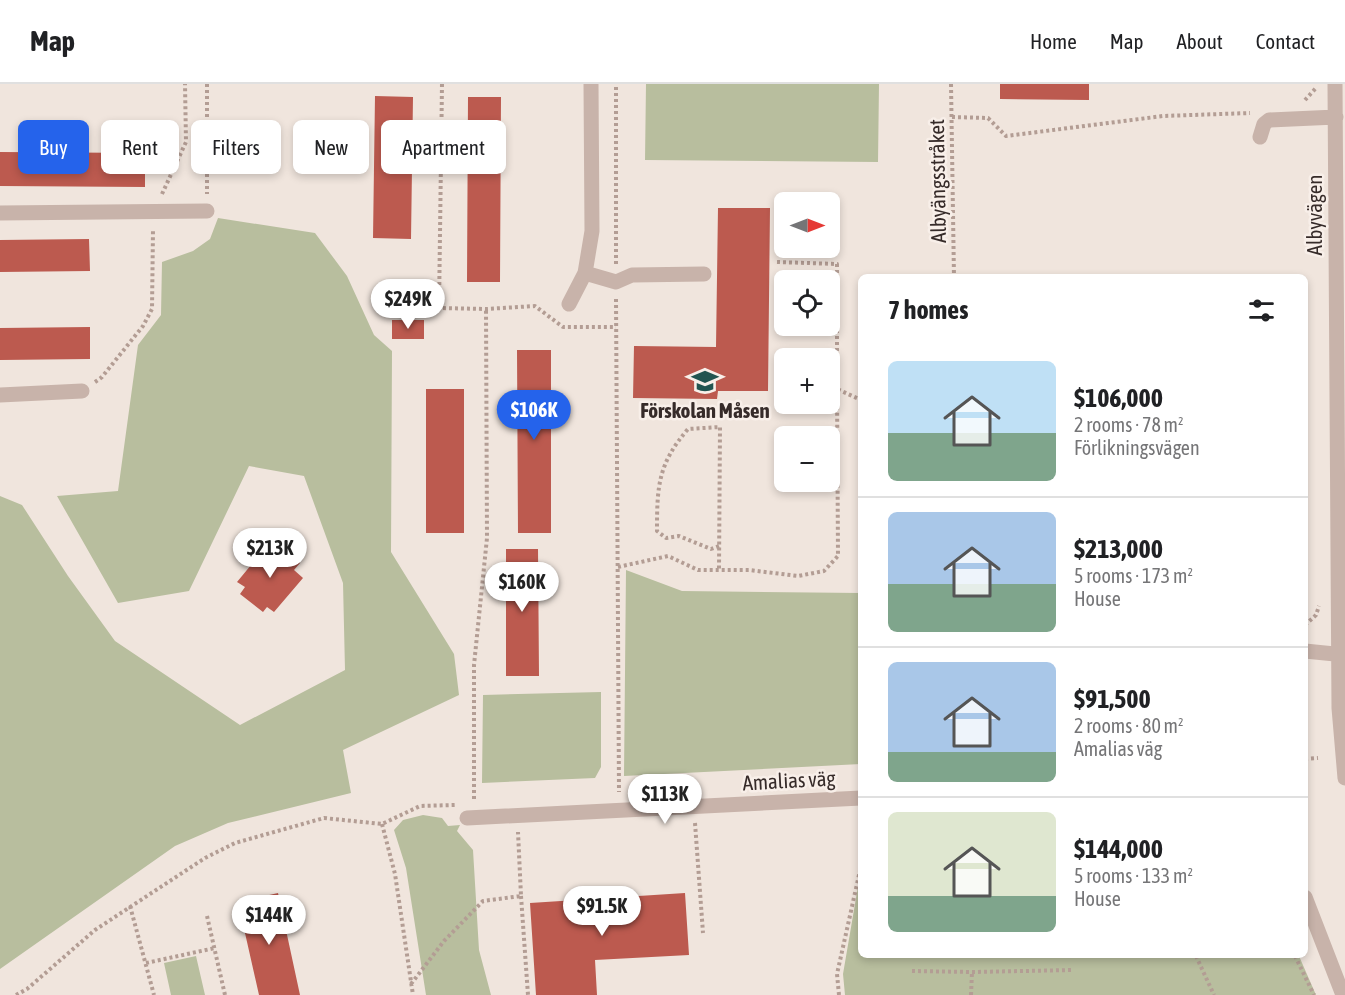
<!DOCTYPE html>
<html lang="en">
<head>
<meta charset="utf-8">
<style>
  :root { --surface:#fff; --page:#f2f2f2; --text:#202124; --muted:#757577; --line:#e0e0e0; --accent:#2563eb }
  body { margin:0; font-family:"Asap Condensed",sans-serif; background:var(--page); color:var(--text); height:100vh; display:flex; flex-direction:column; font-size:22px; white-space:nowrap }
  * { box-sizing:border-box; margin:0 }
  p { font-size:20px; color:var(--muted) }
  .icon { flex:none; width:33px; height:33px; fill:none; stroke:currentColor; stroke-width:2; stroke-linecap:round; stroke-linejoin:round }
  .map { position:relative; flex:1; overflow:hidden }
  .side { position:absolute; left:858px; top:190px; width:450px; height:684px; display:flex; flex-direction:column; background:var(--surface); border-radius:9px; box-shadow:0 3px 9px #0003 }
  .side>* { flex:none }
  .top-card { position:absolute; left:18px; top:36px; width:570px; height:54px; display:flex; gap:12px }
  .needle { width:39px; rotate:90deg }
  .buttons { position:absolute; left:774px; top:108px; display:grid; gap:12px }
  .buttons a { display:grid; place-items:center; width:66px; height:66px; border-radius:9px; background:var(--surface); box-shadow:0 3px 9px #0003; font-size:30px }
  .price { position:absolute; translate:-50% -51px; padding:0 14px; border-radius:21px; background:#fff; color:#222; font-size:20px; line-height:39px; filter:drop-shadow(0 2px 3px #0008) }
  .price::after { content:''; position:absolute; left:50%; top:36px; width:18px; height:14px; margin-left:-9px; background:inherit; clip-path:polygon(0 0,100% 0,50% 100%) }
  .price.current { background:var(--accent); color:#fff }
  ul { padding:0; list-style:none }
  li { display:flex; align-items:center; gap:18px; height:150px; padding:0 30px }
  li+li { border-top:2px solid var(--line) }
  li span { display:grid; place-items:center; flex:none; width:168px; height:120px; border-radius:9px; color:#555 }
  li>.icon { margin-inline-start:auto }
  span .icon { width:72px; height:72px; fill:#fffc; stroke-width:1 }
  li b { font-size:26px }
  h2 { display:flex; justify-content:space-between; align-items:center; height:72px; padding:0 30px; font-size:26px }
  .chip { padding:0 21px; border-radius:9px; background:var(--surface); box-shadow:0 3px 9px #0003; font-size:21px; line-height:54px }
  .chip.current { background:var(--accent); color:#fff }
  header { display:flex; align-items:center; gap:36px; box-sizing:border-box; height:84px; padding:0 30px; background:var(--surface); border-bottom:2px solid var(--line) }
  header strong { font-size:28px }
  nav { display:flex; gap:33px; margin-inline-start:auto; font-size:21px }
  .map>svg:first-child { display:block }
  .green { fill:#b8be9e }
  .building { fill:#bc5a4f }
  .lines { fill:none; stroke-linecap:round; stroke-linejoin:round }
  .path { stroke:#b39d94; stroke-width:4; stroke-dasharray:3 3; stroke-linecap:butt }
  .minor { stroke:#c8b3aa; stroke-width:15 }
  .labels { text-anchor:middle; stroke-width:5; stroke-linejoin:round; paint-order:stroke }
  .street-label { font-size:21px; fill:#362b29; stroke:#f8efe9 }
  .poi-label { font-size:21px; font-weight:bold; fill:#362b29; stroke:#f8efe9 }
</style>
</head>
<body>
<header>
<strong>Map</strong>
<nav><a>Home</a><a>Map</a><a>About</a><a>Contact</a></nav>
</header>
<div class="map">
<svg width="1345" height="911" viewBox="0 0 1345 911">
  <rect width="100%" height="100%" fill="#f0e5dd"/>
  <path class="green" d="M646,0H879L878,78L645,76Z
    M218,134L315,149L347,192L374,251L392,267L391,468L454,570L459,611L343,666L351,709L228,739L175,762L0,885V412L22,421L68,492L115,557L240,641L345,586L343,499L304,392L249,382L189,507L118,519L57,412L118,407L138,261L161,231L162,178L193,167L210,155Z
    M626,486L682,507L861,509V680L624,692Z
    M601,608V683L595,694L482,699L483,611Z
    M423,731L442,734L448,742L460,741L457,747L473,766L479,866L491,911H426L406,784L394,746L403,736Z
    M861,785V872H1299L1316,911H845L843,890Z
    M196,872L205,911H171L164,879Z"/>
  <path class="building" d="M1000,0H1089V16L1000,15Z
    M375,12L413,13L411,155L373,154Z
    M468,13H501L500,198H467Z
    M0,68L145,69V103L0,102Z
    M718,124H770L768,307H718L717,315L633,314L634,262L716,263Z
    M89,155L90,187L0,188V156Z
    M392,236H424V255H392Z
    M90,243V275L0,276V244Z
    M517,266H551V449H518Z
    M426,305H464V449H426Z
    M279,460L300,479L294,486L303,494L274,528L267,523L263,528L240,510L245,503L237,498L266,463L272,467Z
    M506,465H538L539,592H506Z
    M278,809L300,911H259L238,818Z
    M685,809L689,871L595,876L597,911H536L530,819Z"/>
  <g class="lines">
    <path class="path" d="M207,0V110
      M442,0L439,224L486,225L535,222L563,243H616
      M951,0L954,194
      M1305,16L1316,4
      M952,33L988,34L1006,52L1163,32L1250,29
      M162,110L186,58L185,0
      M777,178L837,180V305L861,316
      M616,180V0
      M616,215L619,708
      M95,298L102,293L143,242L152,225L153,146
      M719,462L711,465L679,452L666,454L657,447C657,402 658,380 688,345L720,343L719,486
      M618,483L668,472L698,486H749L798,492L824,487L838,472L837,305
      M1305,541L1316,531L1319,522
      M1305,675L1318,674
      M474,715V581L487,454L486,225
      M695,739L703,849
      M382,740L395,790L413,911
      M521,812L528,911
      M130,822L154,911
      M207,832L225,911
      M1196,872L1214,911
      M1295,872L1314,911
      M146,879L215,864
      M912,887L972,888L1074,886
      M411,900L444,857L483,817L521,812L518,748
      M16,911L27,905L95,846L205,774L235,759L324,734L382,740L420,722L456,721
      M839,911L837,890L861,782
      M971,911L972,888"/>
    <path class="minor" d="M1335,0L1339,624L1345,694
      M1260,53L1264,40L1269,36L1336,33
      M0,129L207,127
      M585,189L616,198L632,191L704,190
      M569,220L585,189L592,147L591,0
      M0,311L82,307
      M1305,567L1345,571
      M467,734L861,714
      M1305,813L1343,911"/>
  </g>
  <defs>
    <g id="school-bare" transform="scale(2.07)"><path d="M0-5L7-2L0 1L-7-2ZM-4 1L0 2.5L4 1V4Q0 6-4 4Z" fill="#225450" stroke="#f8efe9" stroke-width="2.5" paint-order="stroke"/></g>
  </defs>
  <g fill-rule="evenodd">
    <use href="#school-bare" x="705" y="297"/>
  </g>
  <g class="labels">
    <g class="street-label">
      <text transform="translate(938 97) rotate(-91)" y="7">Albyängsstråket</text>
      <text transform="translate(1315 131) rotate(-90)" y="7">Albyvägen</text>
      <text transform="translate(789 697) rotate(-3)" y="7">Amalias väg</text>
    </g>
    <g class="poi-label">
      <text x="705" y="334">Förskolan Måsen</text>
    </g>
  </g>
</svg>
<div class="buttons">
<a><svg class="needle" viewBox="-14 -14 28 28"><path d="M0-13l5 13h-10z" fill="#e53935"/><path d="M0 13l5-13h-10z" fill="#757577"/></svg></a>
<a><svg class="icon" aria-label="locate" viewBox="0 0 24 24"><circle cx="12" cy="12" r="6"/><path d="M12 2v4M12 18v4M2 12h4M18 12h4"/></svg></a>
<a>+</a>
<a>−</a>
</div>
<b class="price" style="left:408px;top:246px">$249K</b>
<b class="price current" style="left:534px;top:357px">$106K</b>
<b class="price" style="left:270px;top:495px">$213K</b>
<b class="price" style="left:522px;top:529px">$160K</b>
<b class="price" style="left:665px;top:741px">$113K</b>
<b class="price" style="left:602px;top:853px">$91.5K</b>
<b class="price" style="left:269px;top:862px">$144K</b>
<div class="top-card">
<a class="chip current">Buy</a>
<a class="chip">Rent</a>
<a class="chip">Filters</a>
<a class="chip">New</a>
<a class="chip">Apartment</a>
</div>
<section class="side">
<h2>7 homes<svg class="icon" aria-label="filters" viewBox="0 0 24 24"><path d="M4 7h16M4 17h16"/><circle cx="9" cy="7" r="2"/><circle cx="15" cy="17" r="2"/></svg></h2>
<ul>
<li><span style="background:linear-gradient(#bfe0f5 60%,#7fa58c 0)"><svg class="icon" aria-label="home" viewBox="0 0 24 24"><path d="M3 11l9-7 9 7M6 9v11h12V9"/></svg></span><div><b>$106,000</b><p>2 rooms · 78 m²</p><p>Förlikningsvägen</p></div></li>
<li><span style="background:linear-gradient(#a9c7e8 60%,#7fa58c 0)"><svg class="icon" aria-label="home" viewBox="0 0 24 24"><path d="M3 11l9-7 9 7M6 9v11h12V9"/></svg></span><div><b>$213,000</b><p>5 rooms · 173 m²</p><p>House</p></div></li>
<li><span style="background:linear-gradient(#a9c7e8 75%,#7fa58c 0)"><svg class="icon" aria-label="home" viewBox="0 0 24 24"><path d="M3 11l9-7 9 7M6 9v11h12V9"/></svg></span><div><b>$91,500</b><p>2 rooms · 80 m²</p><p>Amalias väg</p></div></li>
<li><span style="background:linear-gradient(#dfe7d0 70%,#7fa58c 0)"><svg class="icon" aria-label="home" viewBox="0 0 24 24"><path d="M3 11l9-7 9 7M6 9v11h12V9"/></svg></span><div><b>$144,000</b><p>5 rooms · 133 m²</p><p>House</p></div></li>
</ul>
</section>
</div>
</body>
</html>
